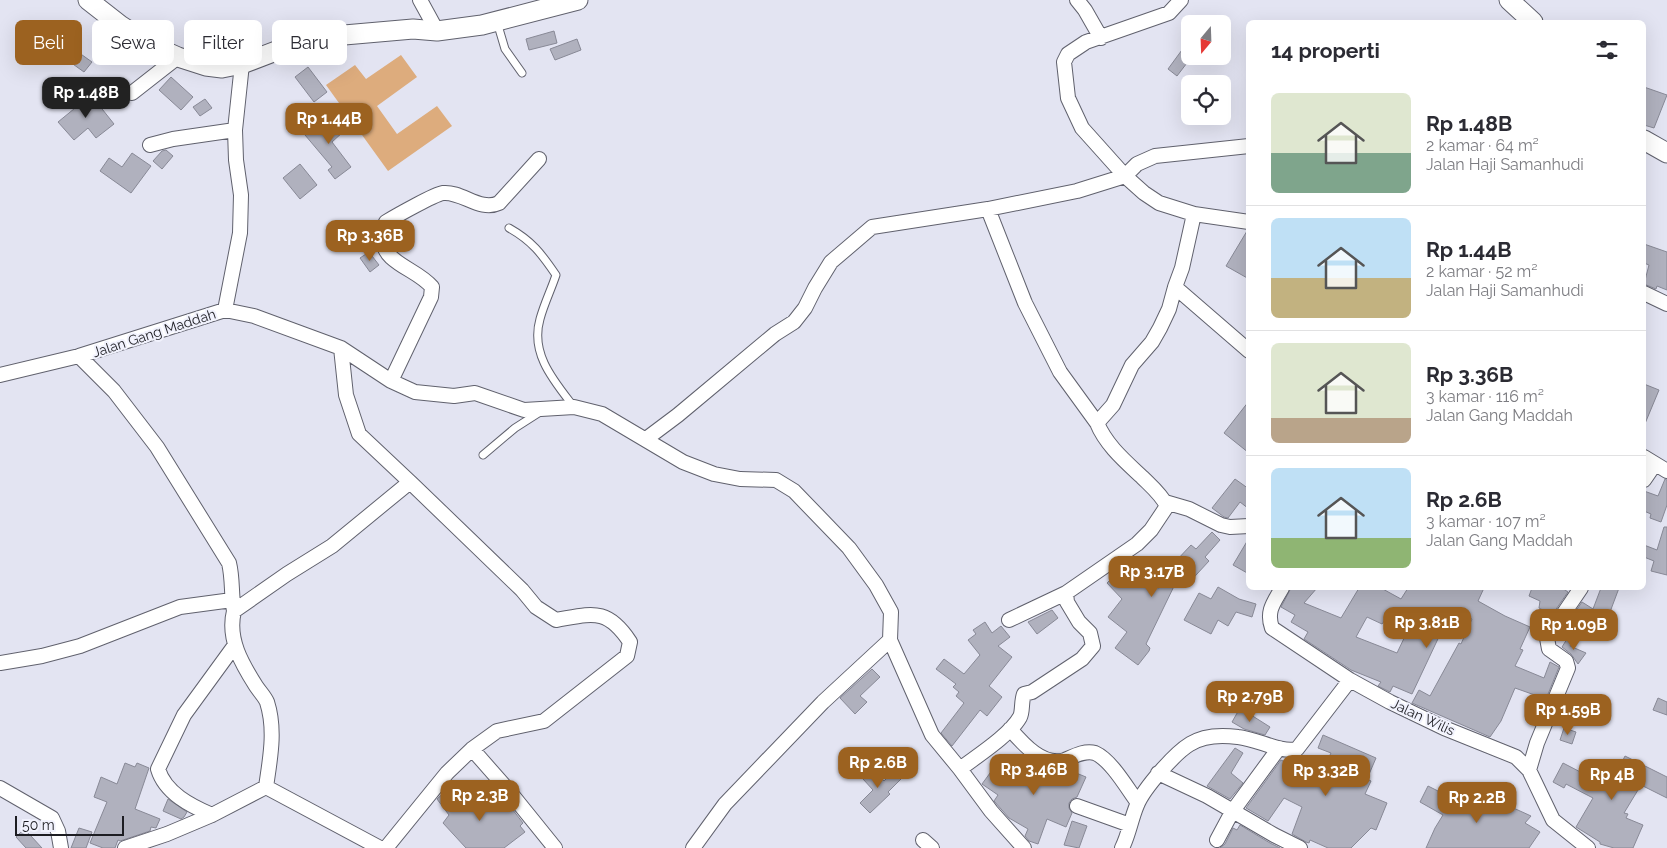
<!DOCTYPE html>
<html lang="id">
<head>
<meta charset="utf-8">
<style>
  :root { --surface:#fff; --page:#f7f7f7; --text:#2b2b33; --muted:#7c7c81; --line:#e1e1e2; --accent:#9c6220 }
  body { margin:0; font-family:Raleway,sans-serif; background:var(--page); color:var(--text); height:100vh; display:flex; flex-direction:column; font-size:19px; white-space:nowrap }
  * { box-sizing:border-box; margin:0 }
  p { font-size:16px; color:var(--muted) }
  .icon { flex:none; width:28px; height:28px; fill:none; stroke:currentColor; stroke-width:2; stroke-linecap:round; stroke-linejoin:round }
  .map { position:relative; flex:1; overflow:hidden }
  .details { position:absolute; left:1246px; top:20px; width:400px; height:570px; display:flex; flex-direction:column; background:var(--surface); border-radius:8px; box-shadow:0 5px 20px #0002 }
  .details>* { flex:none }
  .banner { position:absolute; left:15px; top:20px; width:475px; height:45px; display:flex; gap:10px }
  .needle { width:32px; rotate:199deg }
  .tools { position:absolute; left:1181px; top:15px; display:grid; gap:10px }
  .tools a { display:grid; place-items:center; width:50px; height:50px; border-radius:8px; background:var(--surface); box-shadow:0 5px 20px #0002; font-size:25px }
  .scale { position:absolute; left:15px; bottom:12px; width:109px; box-sizing:border-box; padding-left:5px; border:2px solid #1d1d22; border-top:0; font-size:14px; line-height:18px; white-space:nowrap; color:#1d1d22; -webkit-text-stroke:4px #f1f2fd; paint-order:stroke }
  .price { position:absolute; translate:-50% -42px; padding:0 11px; border-radius:10px; background:var(--accent); color:#fff; font-size:16px; line-height:32px; filter:drop-shadow(0 1px 2px #0008) }
  .price::after { content:''; position:absolute; left:50%; top:30px; width:15px; height:11px; margin-left:-8px; background:inherit; clip-path:polygon(0 0,100% 0,50% 100%) }
  .price.on { background:#222; color:#fff }
  ul { padding:0; list-style:none }
  li { display:flex; align-items:center; gap:15px; height:125px; padding:0 25px }
  li+li { border-top:1px solid var(--line) }
  li span { display:grid; place-items:center; flex:none; width:140px; height:100px; border-radius:8px; color:#555 }
  li>.icon { margin-inline-start:auto }
  span .icon { width:60px; height:60px; fill:#fffc; stroke-width:1 }
  li b { font-size:21px }
  h2 { display:flex; justify-content:space-between; align-items:center; height:60px; padding:0 25px; font-size:21px }
  .chip { padding:0 18px; border-radius:8px; background:var(--surface); box-shadow:0 5px 20px #0002; font-size:18px; line-height:45px }
  .chip.on { background:var(--accent); color:#fff }
  .map>svg:first-child { display:block }
  .green { fill:#ddac7d }
  .building { fill:#b0b1be; stroke:#888996; fill-rule:evenodd }
  .lines { fill:none; stroke-linecap:round; stroke-linejoin:round }
  .lane-casing { stroke:#60616d; stroke-width:9 }
  .street-casing { stroke:#60616d; stroke-width:16 }
  .secondary-casing { stroke:#60616d; stroke-width:21 }
  .lane { stroke:#fff; stroke-width:7 }
  .street { stroke:#fff; stroke-width:14 }
  .secondary { stroke:#fff; stroke-width:19 }
  .labels { text-anchor:middle; stroke-width:4; stroke-linejoin:round; paint-order:stroke }
  .street-label { font-size:14px; fill:#1d1d22; stroke:#f1f2fd }
</style>
</head>
<body>
<div class="map">
<svg width="1667" height="848" viewBox="0 0 1667 848">
  <rect width="100%" height="100%" fill="#e3e4f2"/>
  <path class="green" d="M401,55L417,77L377,106L397,134L437,106L452,126L388,171L326,85L355,65L366,79Z"/>
  <path class="building" d="M217,30L232,51L222,57L203,53L196,44Z
    M554,31L557,43L529,50L526,39Z
    M577,39L581,50L555,60L550,49Z
    M1190,39V59L1177,76L1168,69Z
    M78,52L92,62L84,72L70,62Z
    M308,67L327,92L314,102L295,77Z
    M171,77L193,97L181,110L159,90Z
    M1644,87L1667,95L1654,128L1644,125Z
    M91,95L114,124L96,138L88,128L74,140L58,122Z
    M205,99L212,108L200,116L193,107Z
    M328,115L343,132L332,142L351,167L335,179L328,170L332,167L305,135Z
    M166,150L173,156L162,169L153,161L162,151Z
    M132,153L151,166L131,193L100,171L109,158L122,167Z
    M300,164L317,185L300,199L283,178Z
    M1247,231H1249V279L1226,266Z
    M1644,244L1667,252V290L1657,286L1656,289L1644,284L1649,265L1644,263Z
    M369,252L379,265L370,272L360,258Z
    M1644,384L1659,390L1644,426Z
    M1249,401V453L1224,433Z
    M1235,479L1249,489V509L1240,502L1228,518L1224,517L1212,508Z
    M1665,479L1667,480V505L1661,522L1650,518L1651,514L1644,511V491L1658,496Z
    M1664,527H1667V575L1651,571L1654,561L1644,557V545L1657,550Z
    M1212,532L1220,540L1205,557L1209,561L1185,587L1177,580L1146,644L1150,648L1149,651L1138,665L1115,648L1127,632L1108,617L1122,599L1107,583L1123,567L1133,577L1159,588L1167,571L1161,566L1169,557L1175,562L1191,545L1196,549Z
    M1249,538V574L1233,565Z
    M1218,587L1239,599L1256,604L1252,617L1236,612L1228,626L1218,620L1211,634L1184,620L1199,593L1211,599Z
    M1291,588H1317L1304,603L1341,618L1359,588H1381L1401,599L1408,588H1484L1478,601L1505,616L1530,627L1520,649L1523,650L1515,666L1544,678L1550,662L1559,667L1546,699L1515,688L1501,721L1490,737L1412,703L1419,690L1430,696L1459,643L1461,644L1472,619L1452,609L1412,694L1393,686L1390,692L1378,686L1381,682L1351,670L1304,639L1308,632L1291,622L1295,615L1281,607ZM1367,617L1382,624L1385,620L1406,629L1405,631L1407,632L1397,653L1356,637Z
    M1532,588H1562L1568,592L1552,615L1539,608L1540,601L1529,596Z
    M1601,588H1619L1610,612L1605,610L1587,636L1567,624L1582,602L1593,609Z
    M1052,610L1058,618L1037,634L1028,622Z
    M985,622L992,633L1001,626L1010,637L998,646L1012,657L989,686L1002,697L987,716L980,710L952,746L941,733L964,703L956,696L959,692L953,687L956,684L936,669L944,659L964,674L980,655L968,640L976,634L973,630Z
    M1567,639L1572,642L1570,646L1586,653L1578,664L1571,654L1562,647Z
    M872,669L880,677L860,696L867,702L855,714L840,698Z
    M1658,698L1667,702V715L1653,710Z
    M1240,708L1270,727L1265,735L1244,729L1232,722Z
    M1564,728L1576,732L1572,744L1560,740Z
    M1323,735L1376,758L1367,779L1371,781L1365,794L1387,803L1376,830L1371,828L1351,848H1328L1310,840L1309,843L1306,842L1292,834L1302,807L1284,798L1268,821L1246,808L1281,760L1318,778L1331,753L1318,748Z
    M1235,748L1243,753L1231,773L1243,783L1230,799L1207,786Z
    M1625,756L1667,777V798L1641,785L1624,813L1628,814L1626,818L1643,825L1633,848H1614L1600,844V842L1576,827L1593,798L1566,784L1564,788L1553,782L1563,763L1592,778L1596,771L1613,780Z
    M1001,758L1027,777L1033,768L1051,779L1054,770L1066,769L1086,777L1077,797L1072,799L1069,803V808L1072,813L1066,827L1047,819L1038,844L1029,841L1025,836L1028,829L1009,818L994,801L998,795L982,784Z
    M125,763L135,767L137,763L149,768L135,809L160,819L156,828L151,827L150,831L120,841L118,840L115,848H103L90,843L107,802L94,797L101,777L117,784Z
    M873,770L884,781L894,771L901,779L888,792L890,794L870,813L860,803L873,790L863,779Z
    M1428,786L1458,801L1463,793L1493,811L1498,801L1531,816L1525,823L1540,832L1529,848H1426L1435,828L1443,815L1420,802Z
    M450,787L457,797L463,792L479,813L499,798L506,807L509,805L523,823L520,826L525,832L504,848H466L443,823L449,815L437,799Z
    M168,799L187,812L184,817L181,819L163,811Z
    M1072,821L1087,826L1079,848L1064,845Z
    M1240,825L1270,843L1280,848H1220L1225,844L1233,828L1237,830Z
    M79,828L92,832L86,848H71Z
    M24,829L31,836L42,848H26L16,837Z"/>
  <g class="lines">
    <g class="lane-casing">
      <path id="lane" d="M497,22L505,49L522,73
        M509,228C532,241 541,253 556,275C551,290 544,304 540,319C530,354 554,381 574,407
        M483,455L515,428L540,412"/>
    </g>
    <g class="street-casing">
      <path id="street" d="M420,0L437,31
        M1077,0L1085,10L1101,38
        M1181,0L1169,13L1086,42L1068,54L1064,62L1068,98L1082,128L1125,176L1144,193L1159,203L1194,214L1249,222
        M132,93L178,57
        M150,145L173,139L235,130
        M988,209L1025,303L1060,372L1097,423
        M1194,214L1182,268L1175,287L1249,351
        M1644,293L1667,304
        M225,310L240,233L241,195L236,160L235,130L242,64
        M341,348L346,395L359,434L410,482
        M79,356L114,391L157,447L229,563C233,579 231,595 234,611L287,574L332,546L410,482L522,590L536,607L556,620C592,614 607,607 630,642L627,656L544,721L497,731L472,749L447,773L386,848
        M0,375L79,356L225,310L254,316L341,348L391,381L415,392L454,396L475,393L524,410L574,407L602,414L683,462L714,474L740,479L776,480L794,491L849,548L876,585L891,612L890,640L932,735L960,769L991,811L1024,848
        M391,381L431,297L432,287C421,274 404,269 391,257C382,249 380,232 386,222C396,216 435,194 443,193C462,191 480,212 499,203L539,159
        M646,439L678,415L775,334L794,322L805,308L815,288L831,262L872,227L988,209L1077,191L1125,176L1137,164L1155,156L1249,146
        M1644,457L1667,471
        M1644,480L1655,464
        M1165,502L1189,509L1221,525L1230,527L1249,526
        M1282,588C1274,602 1266,611 1272,628L1350,680L1390,702L1444,728L1516,757L1529,770L1553,820L1588,848
        M234,611C227,639 242,664 256,686C260,692 265,697 267,702C276,730 270,759 266,787
        M1009,620L1066,593
        M0,663L42,656L80,646L180,607L232,600
        M1010,729C1023,744 1043,767 1065,760C1074,756 1085,750 1095,753C1111,760 1127,788 1138,803
        M472,749L509,791L555,848
        M960,769C977,756 1010,735 1020,717C1023,711 1021,702 1024,694L1032,692L1082,659L1093,646L1090,633L1079,622L1067,602L1066,593L1137,544L1151,530L1167,506C1161,494 1151,486 1142,477C1125,461 1106,445 1097,423L1113,405L1132,365L1152,342L1160,328L1169,309L1175,287
        M1529,770L1537,743L1568,668L1566,661L1549,649L1547,638L1581,588
        M1158,773L1207,796L1274,835L1300,848
        M266,787L380,848
        M0,788L52,818L58,831L61,848
        M1077,806L1130,825
        M212,815C191,806 165,793 158,769L184,715L235,645
        M923,840L932,848
        M1217,840L1232,812L1279,748
        M125,848L167,834L212,815L266,787
        M693,848L725,804L823,702L890,640
        M1122,848C1129,834 1131,819 1137,805C1144,788 1175,753 1190,744C1204,735 1223,735 1238,737C1258,739 1280,753 1297,749L1350,680"/>
    </g>
    <g class="secondary-casing">
      <path id="secondary" d="M88,0L120,25L151,45L178,57L206,66L222,68L242,64L310,38L413,29L437,31L482,25L578,0
        M1509,0L1533,22
        M1644,140L1667,153"/>
    </g>
    <use href="#lane" class="lane"/>
    <use href="#street" class="street"/>
    <use href="#secondary" class="secondary"/>
  </g>
  <g class="labels">
    <g class="street-label">
      <text transform="translate(154 333) rotate(-18)" y="5">Jalan Gang Maddah</text>
      <text transform="translate(1423 717) rotate(25)" y="5">Jalan Wilis</text>
    </g>
  </g>
</svg>
<div class="tools">
<a><svg class="needle" viewBox="-14 -14 28 28"><path d="M0-13l5 13h-10z" fill="#e53935"/><path d="M0 13l5-13h-10z" fill="#7c7c81"/></svg></a>
<a><svg class="icon" aria-label="locate" viewBox="0 0 24 24"><circle cx="12" cy="12" r="6"/><path d="M12 2v4M12 18v4M2 12h4M18 12h4"/></svg></a>
</div>
<div class="scale">50 m</div>
<b class="price on" style="left:86px;top:119px">Rp 1.48B</b>
<b class="price" style="left:329px;top:145px">Rp 1.44B</b>
<b class="price" style="left:370px;top:262px">Rp 3.36B</b>
<b class="price" style="left:1152px;top:598px">Rp 3.17B</b>
<b class="price" style="left:1427px;top:649px">Rp 3.81B</b>
<b class="price" style="left:1574px;top:651px">Rp 1.09B</b>
<b class="price" style="left:1250px;top:723px">Rp 2.79B</b>
<b class="price" style="left:1568px;top:736px">Rp 1.59B</b>
<b class="price" style="left:878px;top:789px">Rp 2.6B</b>
<b class="price" style="left:1034px;top:796px">Rp 3.46B</b>
<b class="price" style="left:1326px;top:797px">Rp 3.32B</b>
<b class="price" style="left:1612px;top:801px">Rp 4B</b>
<b class="price" style="left:480px;top:822px">Rp 2.3B</b>
<b class="price" style="left:1477px;top:824px">Rp 2.2B</b>
<div class="banner">
<a class="chip on">Beli</a>
<a class="chip">Sewa</a>
<a class="chip">Filter</a>
<a class="chip">Baru</a>
</div>
<section class="details">
<h2>14 properti<svg class="icon" aria-label="filters" viewBox="0 0 24 24"><path d="M4 7h16M4 17h16"/><circle cx="9" cy="7" r="2"/><circle cx="15" cy="17" r="2"/></svg></h2>
<ul>
<li><span style="background:linear-gradient(#dfe7d0 60%,#7fa58c 0)"><svg class="icon" aria-label="home" viewBox="0 0 24 24"><path d="M3 11l9-7 9 7M6 9v11h12V9"/></svg></span><div><b>Rp 1.48B</b><p>2 kamar · 64 m²</p><p>Jalan Haji Samanhudi</p></div></li>
<li><span style="background:linear-gradient(#bfe0f5 60%,#c2b280 0)"><svg class="icon" aria-label="home" viewBox="0 0 24 24"><path d="M3 11l9-7 9 7M6 9v11h12V9"/></svg></span><div><b>Rp 1.44B</b><p>2 kamar · 52 m²</p><p>Jalan Haji Samanhudi</p></div></li>
<li><span style="background:linear-gradient(#dfe7d0 75%,#b9a48a 0)"><svg class="icon" aria-label="home" viewBox="0 0 24 24"><path d="M3 11l9-7 9 7M6 9v11h12V9"/></svg></span><div><b>Rp 3.36B</b><p>3 kamar · 116 m²</p><p>Jalan Gang Maddah</p></div></li>
<li><span style="background:linear-gradient(#bfe0f5 70%,#8fb573 0)"><svg class="icon" aria-label="home" viewBox="0 0 24 24"><path d="M3 11l9-7 9 7M6 9v11h12V9"/></svg></span><div><b>Rp 2.6B</b><p>3 kamar · 107 m²</p><p>Jalan Gang Maddah</p></div></li>
</ul>
</section>
</div>
</body>
</html>
